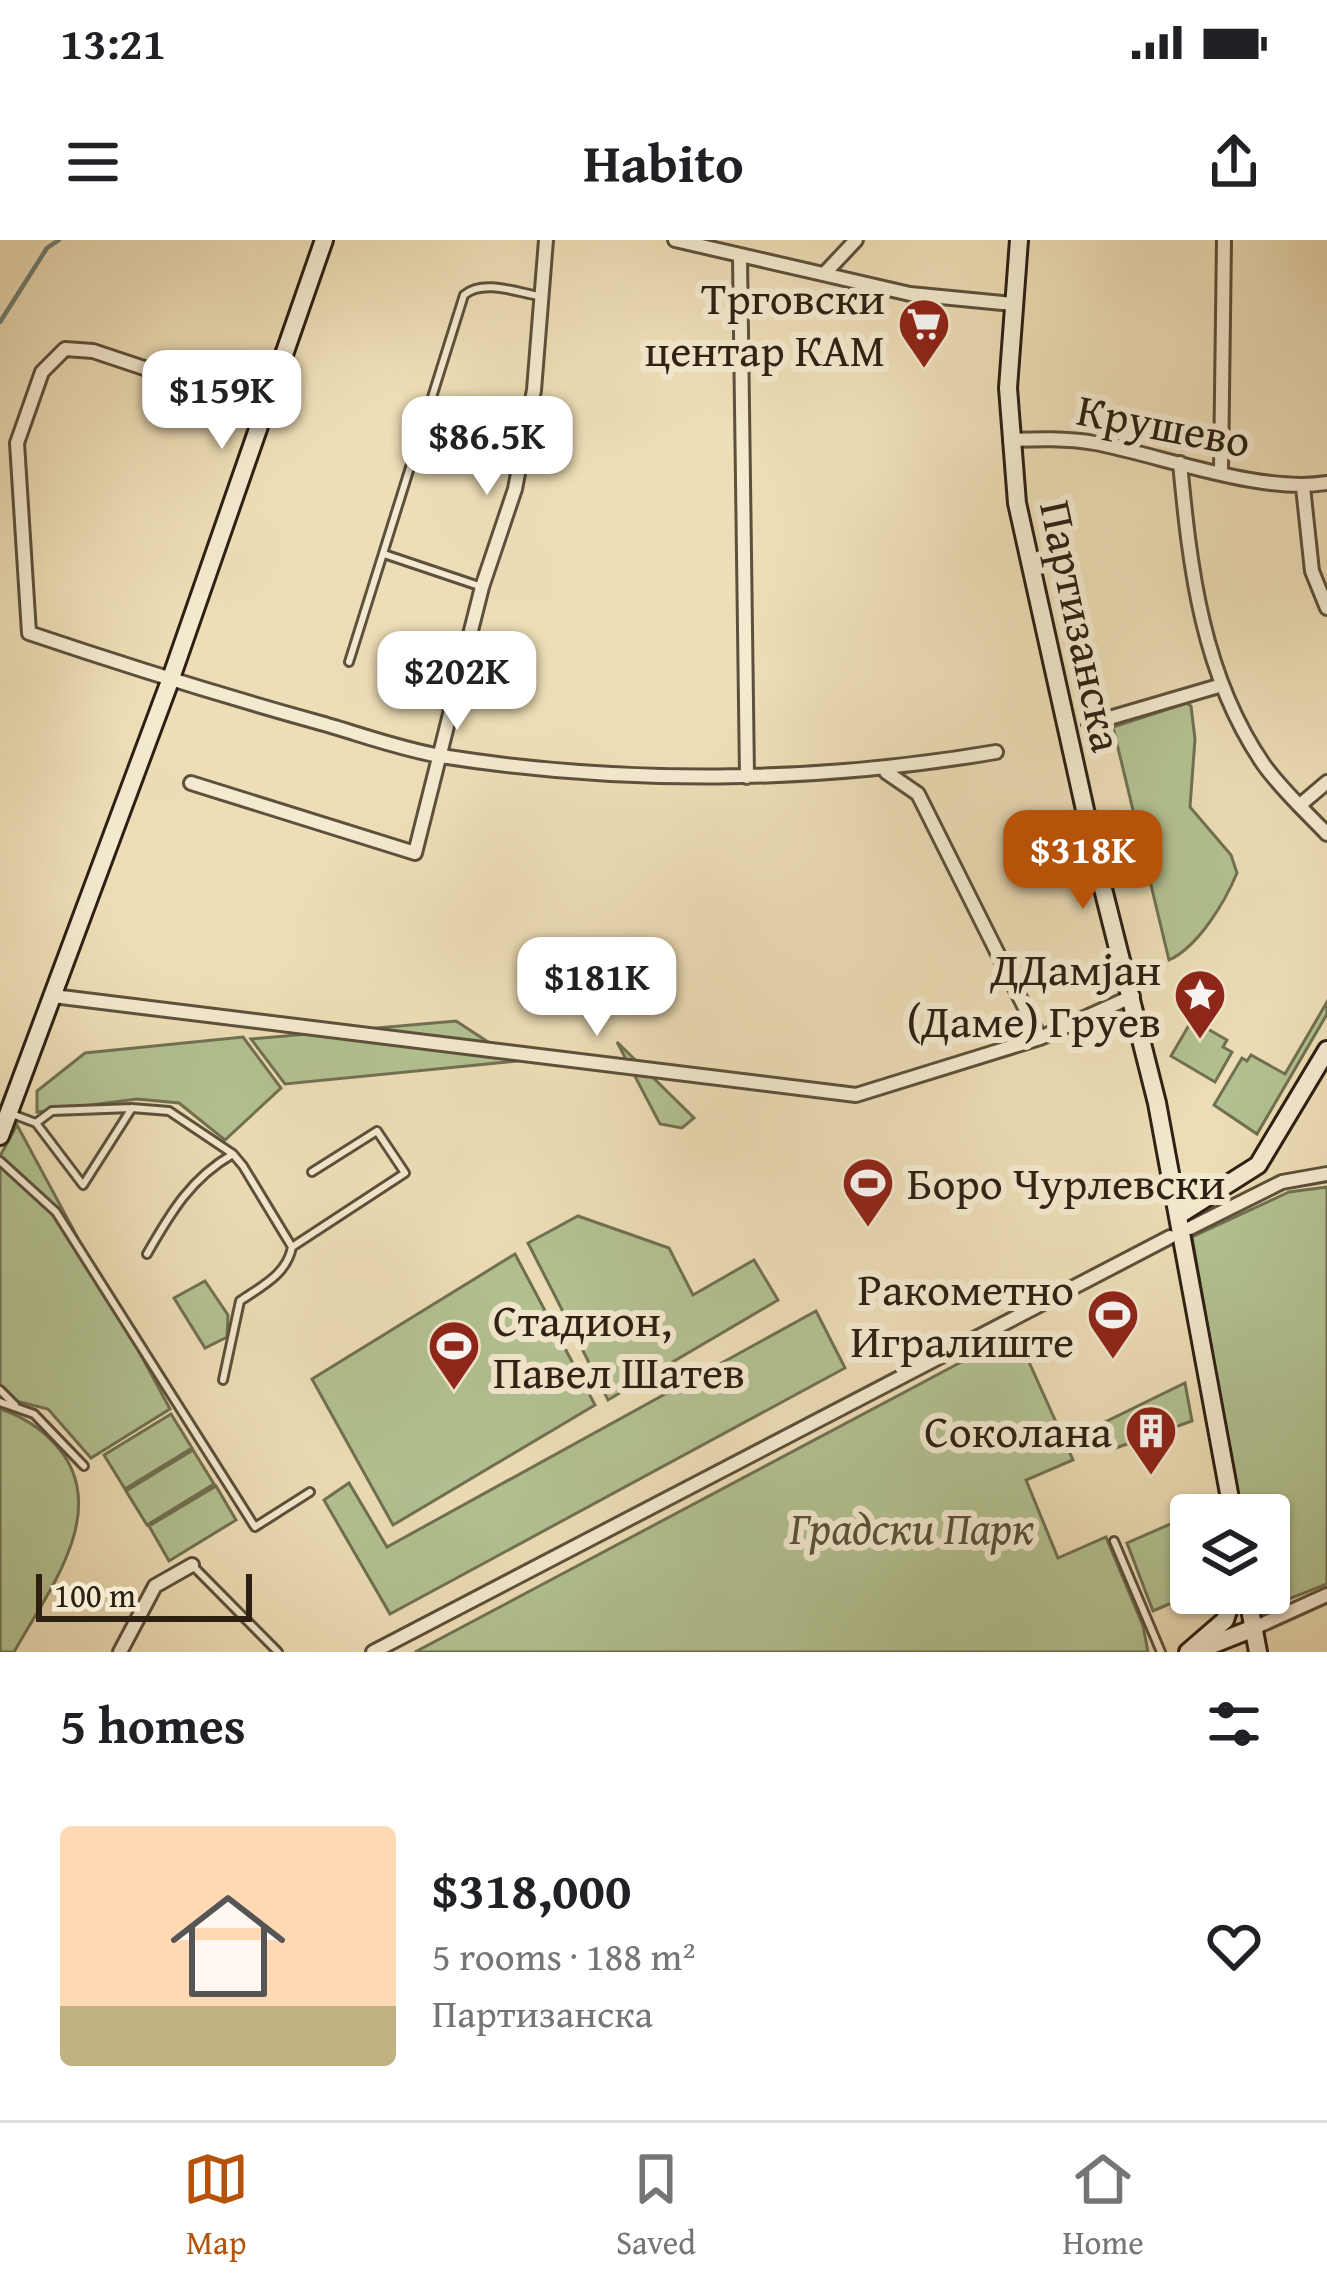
<!DOCTYPE html>
<html lang="en">
<head>
<meta charset="utf-8">
<style>
  :root { --surface:#fff; --page:#f6f6f6; --text:#202124; --muted:#757577; --line:#e0e0e0; --accent:#b45309 }
  body { margin:0; font-family:"Gentium Book Plus",serif; background:var(--page); color:var(--text); height:100vh; display:flex; flex-direction:column; font-size:45px; white-space:nowrap }
  * { box-sizing:border-box; margin:0 }
  p { font-size:39px; color:var(--muted) }
  .icon { flex:none; width:66px; height:66px; fill:none; stroke:currentColor; stroke-width:2; stroke-linecap:round; stroke-linejoin:round }
  .map { position:relative; height:1412px; overflow:hidden }
  .side { display:flex; flex-direction:column; background:var(--surface); flex:1 }
  .side>* { flex:none }
  .tools { position:absolute; left:1170px; top:1254px; display:grid; gap:24px }
  .tools a { display:grid; place-items:center; width:120px; height:120px; border-radius:12px; background:var(--surface); box-shadow:0 3px 9px #0004; font-size:60px }
  .scale { position:absolute; left:36px; bottom:30px; width:216px; box-sizing:border-box; padding-left:12px; border:6px solid #2d2013; border-top:0; font-size:33px; line-height:42px; white-space:nowrap; color:#2d2013; -webkit-text-stroke:9px #f4ead0; paint-order:stroke }
  .price { position:absolute; translate:-50% -102px; padding:0 27px; border-radius:24px; background:#fff; color:#222; font-size:39px; line-height:78px; filter:drop-shadow(0 3px 6px #0008) }
  .price::after { content:''; position:absolute; left:50%; top:72px; width:36px; height:27px; margin-left:-18px; background:inherit; clip-path:polygon(0 0,100% 0,50% 100%) }
  .price.active { background:var(--accent); color:#fff }
  ul { padding:0; list-style:none }
  li { display:flex; align-items:center; gap:36px; height:300px; padding:0 60px }
  li span { display:grid; place-items:center; flex:none; width:336px; height:240px; border-radius:12px; color:#555 }
  li>.icon { margin-inline-start:auto }
  span .icon { width:144px; height:144px; fill:#fffc; stroke-width:1 }
  li b { font-size:51px }
  h2 { display:flex; justify-content:space-between; align-items:center; height:144px; padding:0 60px; font-size:51px }
  .status { display:flex; justify-content:space-between; align-items:center; height:84px; padding:0 60px; background:var(--surface); direction:ltr }
  .status svg { height:33px; fill:currentColor }
  header { display:flex; justify-content:space-between; align-items:center; height:156px; padding:0 60px; background:var(--surface); font-size:54px; font-weight:700 }
  .tabs { display:flex; justify-content:space-around; align-items:center; height:168px; border-top:3px solid var(--line); background:var(--surface); font-size:33px; color:var(--muted) }
  .tabs a { display:grid; justify-items:center; gap:6px }
  .tabs .active { color:var(--accent) }
  .map>svg:first-child { display:block }
  .green { fill:#b3c292; stroke:#707152; stroke-width:3 }
  .lines { fill:none; stroke-linecap:round; stroke-linejoin:round }
  .stream { stroke:#6e7e71; stroke-width:4.5 }
  .lane-casing { stroke:#5d503c; stroke-width:12 }
  .street-casing { stroke:#5d503c; stroke-width:18 }
  .secondary-casing { stroke:#2d2013; stroke-width:22 }
  .lane { stroke:#f4ead0; stroke-width:6 }
  .street { stroke:#f4ead0; stroke-width:12 }
  .secondary { stroke:#f4ead0; stroke-width:16 }
  .labels { text-anchor:middle; stroke-width:12; stroke-linejoin:round; paint-order:stroke }
  .poi-label { font-size:45px; fill:#2d2013; stroke:#f4ead0; text-anchor:end }
  .street-label { font-size:45px; fill:#2d2013; stroke:#f4ead0 }
  .park-label { font-size:45px; font-style:italic; fill:#555139; stroke:#f4ead0 }
</style>
</head>
<body>
<div class="status"><b>13:21</b><svg viewBox="0 0 49 12"><path d="M0 12V9h3v3zM5 12V6h3v6zM10 12V3h3v9zM15 12V0h3v12zM26 1h20v11H26zM47 4h2v5h-2z"/></svg></div>
<header><svg class="icon" aria-label="menu" viewBox="0 0 24 24"><path d="M4 6h16M4 12h16M4 18h16"/></svg>Habito<svg class="icon" aria-label="share" viewBox="0 0 24 24"><path d="M12 15V3M7 8l5-5 5 5M5 13v7h14v-7"/></svg></header>
<div class="map">
<svg width="1327" height="1412" viewBox="0 0 1327 1412">
  <rect width="100%" height="100%" fill="#eedeb7"/>
  <filter id="stains"><feTurbulence type="fractalNoise" baseFrequency=".00167" numOctaves="4"/><feColorMatrix values="0 0 0 0 .2 0 0 0 0 .09 0 0 0 0 .02 0 0 0 .5 -.17"/></filter>
  <radialGradient id="worn" r=".72"><stop offset=".6" stop-color="#630" stop-opacity="0"/><stop offset="1" stop-color="#630" stop-opacity=".3"/></radialGradient>
  <path class="green" d="M1187,463L1191,466L1195,499L1190,567L1231,615L1237,633C1225,662 1198,707 1169,720L1113,487Z
    M1327,762V774L1257,894L1214,865L1242,818L1247,821L1251,815L1285,834Z
    M1192,780L1227,800L1223,807L1232,812L1215,842L1171,816Z
    M456,781L517,821L285,844L251,799Z
    M243,797L281,848L225,900L179,863L137,859L37,872V851L85,813Z
    M617,802L694,878L682,888L660,884Z
    M17,885L170,1169L91,1218L48,1169L0,1157V916Z
    M1327,947V1344L1271,1366L1256,1353H1269V1275H1240L1192,997L1289,952Z
    M578,976L669,1008L693,1055L754,1020L778,1060L608,1160L528,1003Z
    M515,1014L595,1165L393,1285L312,1139Z
    M205,1041L228,1075L227,1097L205,1108L174,1058Z
    M816,1071L845,1128L390,1374L324,1260L349,1243L387,1307Z
    M1016,1093L1073,1220L1026,1240L1058,1318L1106,1297L1143,1386L1148,1412H415Z
    M1185,1143L1192,1181L1110,1210L1099,1185Z
    M0,1169C21,1176 39,1187 54,1203C115,1267 48,1351 14,1412H0Z
    M171,1174L192,1208L125,1249L104,1215Z
    M193,1210L214,1244L147,1285L126,1251Z
    M216,1246L236,1280L169,1321L149,1286Z
    M1191,1275V1353H1195L1153,1371L1127,1303Z"/>
  <g class="lines">
    <path class="stream" d="M0,82L47,8L59,0"/>
    <g class="lane-casing">
      <path id="lane" d="M384,314L482,347
        M349,422L464,55C483,39 516,52 539,56
        M12,874L36,883L83,945L132,868
        M36,883L52,871L132,868L169,871L233,914L243,926L292,1007C287,1034 262,1046 240,1061L223,1140
        M0,921L56,972L255,1287L310,1252
        M292,1007L405,933L377,891L312,932
        M147,1014C171,972 191,938 233,914
        M0,1150L15,1165
        M0,1162L34,1174L84,1226
        M1114,1301L1161,1412
        M192,1325L278,1412"/>
    </g>
    <g class="street-casing">
      <path id="street" d="M675,0L910,54L1013,64
        M740,18L747,537
        M825,33L856,0
        M264,168L93,111L65,109L42,132L17,203L29,393C124,425 220,455 317,482C357,493 399,509 441,516C624,545 814,543 996,512
        M1010,200C1038,199 1066,198 1095,203C1163,216 1261,254 1327,243
        M1180,223C1190,329 1202,435 1264,525C1282,550 1306,572 1327,594
        M1221,231L1224,0
        M1303,247L1312,331L1327,368
        M1089,484L1222,445
        M886,532L918,554L1040,798
        M191,543L415,613L482,347L515,249L534,150L546,0
        M1300,565L1327,542
        M53,756L856,855L1040,798L1133,756
        M1190,988L1282,942L1327,934
        M1254,1388L1327,1355
        M120,1412L155,1346L192,1325
        M373,1412L1170,997"/>
    </g>
    <g class="secondary-casing">
      <path id="secondary" d="M1019,0L1008,148L1017,263L1099,633L1157,863L1233,1275
        M0,896L170,441L324,0
        M1179,975L1258,925L1327,810
        M1247,1353L1258,1412
        M1199,1410L1254,1388
        M1188,1412L1225,1380L1234,1353"/>
    </g>
    <use href="#lane" class="lane"/>
    <use href="#street" class="street"/>
    <use href="#secondary" class="secondary"/>
  </g>
  <defs>
    <g id="supermarket-pin" transform="scale(2.7)"><path d="M0 17L-7.5 6A9.5 9.5 0 1 1 7.5 6Z" fill="#8f2418" stroke="#f4ead0"/><path d="M-6-5.5h2.5l.6 2H6L4.5 2H-2.5L-4.4-4H-6ZM-1.5 3.2a1.3 1.3 0 1 0 .1 0ZM3 3.2a1.3 1.3 0 1 0 .1 0Z" fill="#fff"/></g>
    <g id="sight-pin" transform="scale(2.7)"><path d="M0 17L-7.5 6A9.5 9.5 0 1 1 7.5 6Z" fill="#8f2418" stroke="#f4ead0"/><path d="M0-6L1.8-2.2L6-1.7L2.9 1.2L3.7 5.4L0 3.3L-3.7 5.4L-2.9 1.2L-6-1.7L-1.8-2.2Z" fill="#fff"/></g>
    <g id="stadium-pin" transform="scale(2.7)"><path d="M0 17L-7.5 6A9.5 9.5 0 1 1 7.5 6Z" fill="#8f2418" stroke="#f4ead0"/><path d="M0-5a6.5 5 0 1 0 0 10a6.5 5 0 1 0 0-10ZM-3.5-1.8h7v3.6h-7Z" fill="#fff"/></g>
    <g id="building-pin" transform="scale(2.7)"><path d="M0 17L-7.5 6A9.5 9.5 0 1 1 7.5 6Z" fill="#8f2418" stroke="#f4ead0"/><path d="M-4-6H4V6H1V3H-1V6H-4ZM-2.5-4.3h1.7v1.8h-1.7ZM.8-4.3h1.7v1.8H.8ZM-2.5-1h1.7V.8h-1.7ZM.8-1h1.7V.8H.8Z" fill="#fff"/></g>
  </defs>
  <g fill-rule="evenodd">
    <use href="#supermarket-pin" x="924" y="84"/>
    <use href="#sight-pin" x="1200" y="755"/>
    <use href="#stadium-pin" x="868" y="943"/>
    <use href="#stadium-pin" x="1113" y="1075"/>
    <use href="#stadium-pin" x="454" y="1106"/>
    <use href="#building-pin" x="1151" y="1191"/>
  </g>
  <g class="labels">
    <g class="poi-label">
      <text x="885" y="74">Трговски<tspan x="885" dy="52">центар КАМ</tspan></text>
      <text x="1161" y="745">ДДамјан<tspan x="1161" dy="52">(Даме) Груев</tspan></text>
      <text x="907" y="959" text-anchor="start">Боро Чурлевски</text>
      <text x="1074" y="1065">Ракометно<tspan x="1074" dy="52">Игралиште</tspan></text>
      <text x="493" y="1096" text-anchor="start">Стадион,<tspan x="493" dy="52">Павел Шатев</tspan></text>
      <text x="1112" y="1207">Соколана</text>
    </g>
    <g class="street-label">
      <text transform="translate(1164 185) rotate(11)" y="16">Крушево</text>
      <text transform="translate(1082 386) rotate(78)" y="16">Партизанска</text>
    </g>
    <g class="park-label">
      <text x="912" y="1304">Градски Парк</text>
    </g>
  </g>
  <rect width="100%" height="100%" filter="url(#stains)"/>
  <rect width="100%" height="100%" fill="url(#worn)"/>
</svg>
<div class="tools">
<a><svg class="icon" aria-label="layers" viewBox="0 0 24 24"><path d="M12 4l9 5-9 5-9-5zM3 14l9 5 9-5"/></svg></a>
</div>
<div class="scale">100 m</div>
<b class="price" style="left:222px;top:212px">$159K</b>
<b class="price" style="left:487px;top:258px">$86.5K</b>
<b class="price" style="left:457px;top:493px">$202K</b>
<b class="price active" style="left:1083px;top:672px">$318K</b>
<b class="price" style="left:597px;top:799px">$181K</b>
</div>
<section class="side">
<h2>5 homes<svg class="icon" aria-label="filters" viewBox="0 0 24 24"><path d="M4 7h16M4 17h16"/><circle cx="9" cy="7" r="2"/><circle cx="15" cy="17" r="2"/></svg></h2>
<ul>
<li><span style="background:linear-gradient(#ffd9b3 75%,#c2b280 0)"><svg class="icon" aria-label="home" viewBox="0 0 24 24"><path d="M3 11l9-7 9 7M6 9v11h12V9"/></svg></span><div><b>$318,000</b><p>5 rooms · 188 m²</p><p>Партизанска</p></div><svg class="icon" aria-label="heart" viewBox="0 0 24 24"><path d="M12 20l-8-8c-3-5 5-10 8-4 3-6 11-1 8 4z"/></svg></li>
</ul>
</section>
<nav class="tabs">
<a class="active"><svg class="icon" aria-label="map" viewBox="0 0 24 24"><path d="M3 6l6-2 6 2 6-2v14l-6 2-6-2-6 2zM9 4v14M15 6v14"/></svg>Map</a>
<a><svg class="icon" aria-label="saved" viewBox="0 0 24 24"><path d="M7 4h10v16l-5-4-5 4z"/></svg>Saved</a>
<a><svg class="icon" aria-label="home" viewBox="0 0 24 24"><path d="M3 11l9-7 9 7M6 9v11h12V9"/></svg>Home</a>
</nav>
</body>
</html>
